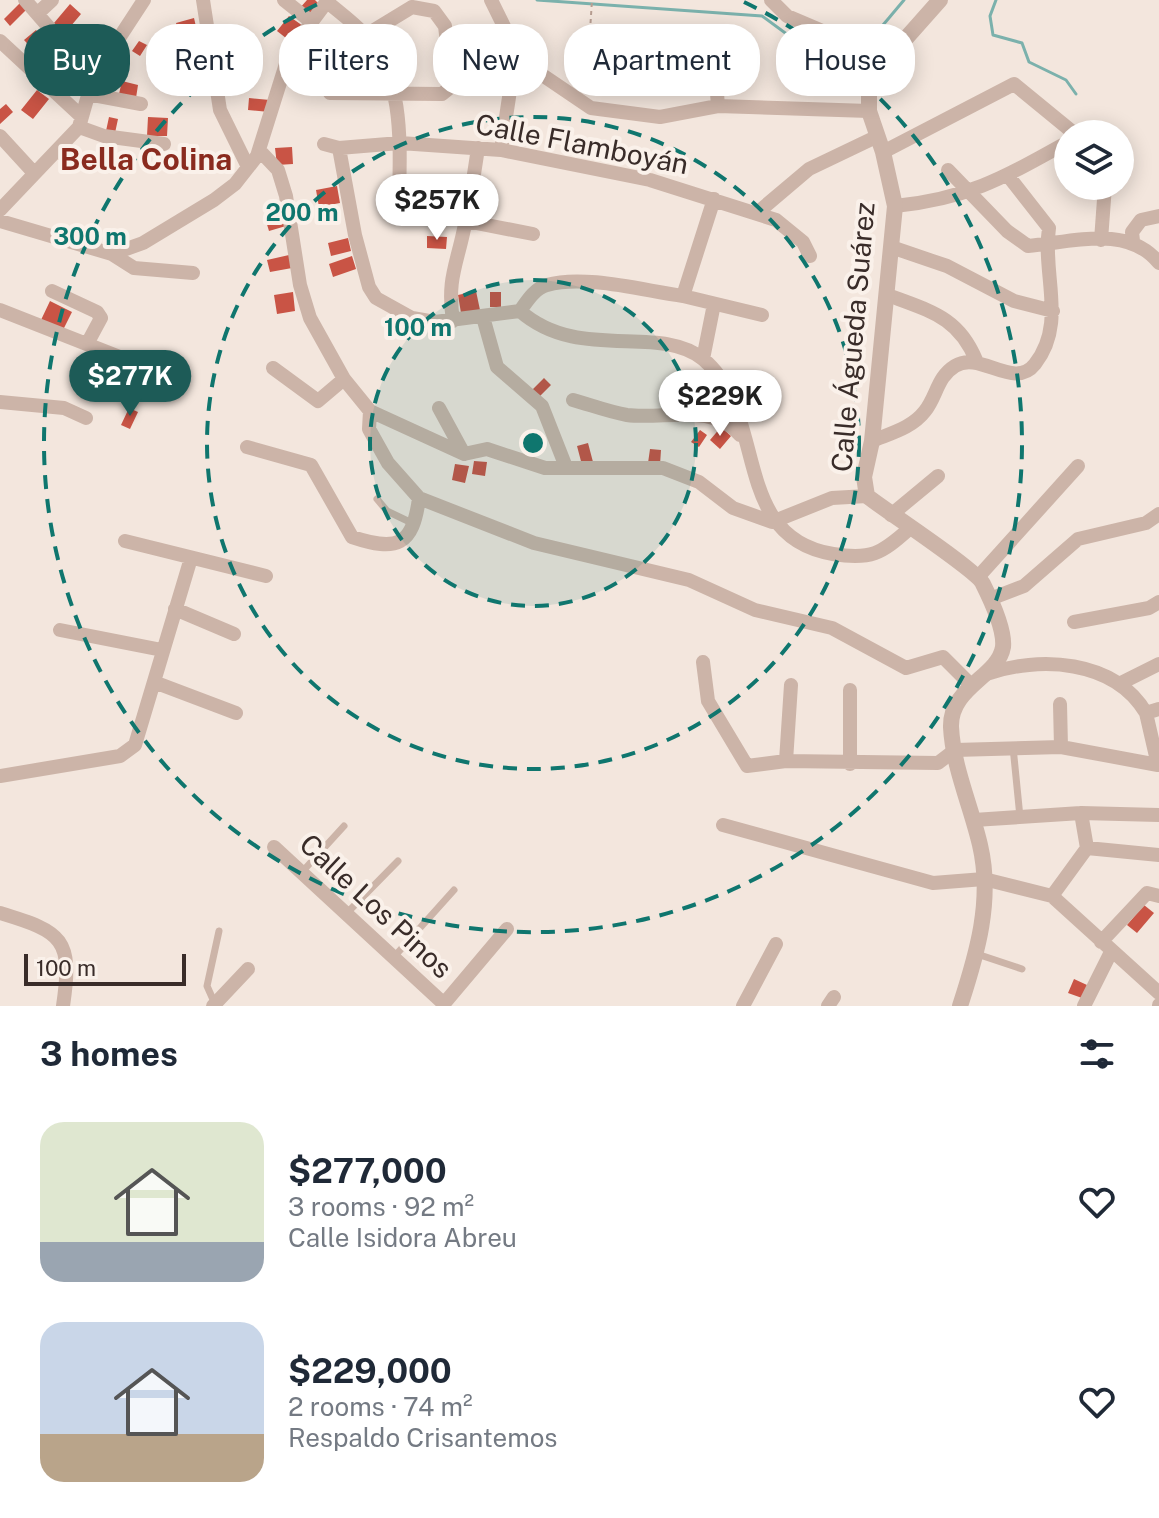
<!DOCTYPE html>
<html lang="en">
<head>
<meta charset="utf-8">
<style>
  :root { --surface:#fff; --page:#f6f6f7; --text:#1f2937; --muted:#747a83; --accent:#1d5b57 }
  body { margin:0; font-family:"Public Sans",sans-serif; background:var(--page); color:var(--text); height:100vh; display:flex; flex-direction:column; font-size:30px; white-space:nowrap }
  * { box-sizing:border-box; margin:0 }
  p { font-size:26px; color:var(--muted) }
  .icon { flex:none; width:44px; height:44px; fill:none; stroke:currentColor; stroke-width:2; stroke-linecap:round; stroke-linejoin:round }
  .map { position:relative; height:1006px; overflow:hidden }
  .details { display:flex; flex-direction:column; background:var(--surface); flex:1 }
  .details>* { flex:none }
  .guide { position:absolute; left:24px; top:24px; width:1112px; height:72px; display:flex; gap:16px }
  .buttons { position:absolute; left:1054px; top:120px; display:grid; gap:16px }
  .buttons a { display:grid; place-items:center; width:80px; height:80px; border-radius:50%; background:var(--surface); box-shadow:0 4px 20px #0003; font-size:40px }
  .scale { position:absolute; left:24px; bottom:20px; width:162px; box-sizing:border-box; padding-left:8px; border:4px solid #392c29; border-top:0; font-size:22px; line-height:28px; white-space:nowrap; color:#392c29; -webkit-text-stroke:6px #faf1ea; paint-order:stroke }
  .price { position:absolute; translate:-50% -68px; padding:0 18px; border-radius:28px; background:#fff; color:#222; font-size:26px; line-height:52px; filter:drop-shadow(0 2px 4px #0008) }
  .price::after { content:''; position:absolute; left:50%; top:48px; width:24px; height:18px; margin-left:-12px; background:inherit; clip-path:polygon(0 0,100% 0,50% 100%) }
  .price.current { background:var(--accent); color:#fff }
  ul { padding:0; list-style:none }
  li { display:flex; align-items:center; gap:24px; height:200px; padding:0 40px }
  li span { display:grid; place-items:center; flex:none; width:224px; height:160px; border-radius:24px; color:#555 }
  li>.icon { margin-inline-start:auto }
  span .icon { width:96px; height:96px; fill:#fffc; stroke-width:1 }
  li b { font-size:34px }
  h2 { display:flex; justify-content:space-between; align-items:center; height:96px; padding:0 40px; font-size:34px }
  .pill { padding:0 28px; border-radius:32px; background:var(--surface); box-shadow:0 4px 20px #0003; font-size:28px; line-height:72px }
  .pill.current { background:var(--accent); color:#fff }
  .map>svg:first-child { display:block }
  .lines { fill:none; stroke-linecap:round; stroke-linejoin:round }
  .stream { stroke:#7bb1ac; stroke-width:3 }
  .building { fill:#c95445 }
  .path { stroke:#b89e92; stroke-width:2; stroke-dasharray:4 4; stroke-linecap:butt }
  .service { stroke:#ccb4a8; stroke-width:7 }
  .minor { stroke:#ccb4a8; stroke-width:14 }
  .tertiary { stroke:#ccb4a8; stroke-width:16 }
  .ring { fill:none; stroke:#0f766e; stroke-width:4; stroke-dasharray:14 10 }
  .labels { text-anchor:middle; stroke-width:8; stroke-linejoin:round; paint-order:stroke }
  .street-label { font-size:28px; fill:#392c29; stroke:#faf1ea }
  .neighbourhood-label { font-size:30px; font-weight:bold; fill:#8a2b1f; stroke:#faf1ea }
  .centre { fill:#0f766e; stroke:#faf1ea; stroke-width:4 }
  .ring-label { font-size:24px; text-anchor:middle; font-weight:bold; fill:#0f766e; stroke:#faf1ea; stroke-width:8; stroke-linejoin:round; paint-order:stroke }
</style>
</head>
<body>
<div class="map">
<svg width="1159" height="1006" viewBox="0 0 1159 1006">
  <rect width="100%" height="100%" fill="#f3e6dd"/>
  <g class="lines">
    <path class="stream" d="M537,0L762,16L818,57L857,56L904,0
      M996,0L990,16L993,35L1022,43L1029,62L1066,80L1076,94"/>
  </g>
  <path class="building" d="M307,0H315L321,6L309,19L299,9Z
    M20,3L26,10L10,26L4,19Z
    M70,4L81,14L65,33L54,23Z
    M289,16L303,26L291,42L277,31Z
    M194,18L197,31L180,36L176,23Z
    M394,28L401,39L388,47L382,35Z
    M36,30L46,41L34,51L24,40Z
    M232,30L233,43L215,45L213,32Z
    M139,41L147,45L140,56L132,51Z
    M56,53L64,60L52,73L45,66Z
    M159,54L160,68L147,69L146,55Z
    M202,60L206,72L192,77L188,64Z
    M242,62L244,75L219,79L218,66Z
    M122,81L138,85L136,98L119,94Z
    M37,90L49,99L33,119L21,110Z
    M249,98L270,100L269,112L248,110Z
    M6,104L13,112L0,124V109Z
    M109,117L118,119L115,133L106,131Z
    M148,117L168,118L167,136H147Z
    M292,147L293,164L277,165L275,148Z
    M66,151L76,161L68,170L58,159Z
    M337,186L340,203L319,207L316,190Z
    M283,213L286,226L269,231L265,218Z
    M427,236L447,237L446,249L427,248Z
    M348,238L351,251L331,256L328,243Z
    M289,255L292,268L270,272L267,260Z
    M352,256L356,269L333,277L329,264Z
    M476,291L480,310L461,313L458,295Z
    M293,292L295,311L277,314L274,295Z
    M490,292H501V307H490Z
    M50,301L72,312L63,330L41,320Z
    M92,357L102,362L96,377L85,372Z
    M544,378L551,385L539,397L532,390Z
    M702,395L703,413L684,414L683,396Z
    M719,395L722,410L712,412L710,397Z
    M129,408L138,412L130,429L121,425Z
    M721,427L731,436L720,449L710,440Z
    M700,430L707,435L699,447L691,442Z
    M588,443L593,462L582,465L577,446Z
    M650,449L661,450L660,465L648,463Z
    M474,461L487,462L485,476L472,474Z
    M455,464L469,466L465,483L452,480Z
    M1144,905L1154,913L1137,933L1127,925Z
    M1074,979L1087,985L1082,998L1068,993Z"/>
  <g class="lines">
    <path class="path" d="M590,31L592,0"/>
    <path class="service" d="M377,499L387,511L414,524
      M1013,747L1020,817
      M302,872L344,826
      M346,914L398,861
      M977,954L1022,969
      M393,958L454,890
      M215,1004L207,986L219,931"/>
    <path class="minor" d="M25,0L93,78
      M203,0L220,110L248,167
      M284,0L309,20
      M491,0L516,51L529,66L591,108L660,117L718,106L869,111
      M771,0L787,16L841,39
      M326,1C339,12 353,22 364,34C405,75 400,147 399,200
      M38,13L52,0
      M0,41L81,116
      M591,43L625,58L666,68L715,67L718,106
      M330,93L442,94L452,86L445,26L434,11L412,7L366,35
      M88,94L141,104
      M79,127L104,136L164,144
      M0,136L34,173
      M324,144L339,148L400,143L501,150L650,180L776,220L803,242L810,256
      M339,148L355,235L369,287L376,298L412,318L435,322L520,311C527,301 535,288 547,285C584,274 645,291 683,296L714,199
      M501,150L516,51
      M260,151L278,170L286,196L300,285L310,318L344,379L370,411L464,454L487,449L545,468H663L699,482L733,508L772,522L832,498L867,496
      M883,152L1014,84L1075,134
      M948,170L1007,231L1028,246C1072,242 1128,224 1159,263
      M895,206C968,199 1005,177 1068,142
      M0,210L79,127L93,78L144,0
      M757,213L809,169L878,136
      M0,221L112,254L143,243L214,200L235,184L257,156L290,51L328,0
      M466,221L533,234
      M1101,240L1105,186
      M1133,241L1132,232L1141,220L1159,216
      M891,247L947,266L1014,301L1053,311
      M112,254L134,268L193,273
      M52,291L97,312L101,318L87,344
      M888,295C929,311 958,316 976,360
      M683,296L762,315
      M0,310L145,367
      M520,311C579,363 659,323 703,359C769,413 729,537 833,554C871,560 881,554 909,529
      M483,317L497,367L542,406L566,467
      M453,321C447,280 456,267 464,229C470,202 474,175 478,148
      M703,359L714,304
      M273,368L318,401L344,379
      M573,400C591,405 609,412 627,415C664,420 713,402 740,435
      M0,402L64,408L86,418
      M439,408L464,454
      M370,411L369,429L388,463L419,498L534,543L689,580L755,610L832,628L906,668L943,657L970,684
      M872,441C891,433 912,428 925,411C937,396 937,377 955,366C980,350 1014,391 1035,364C1067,323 1042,275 1049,228L1009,177
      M247,447L311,465L352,537C397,552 413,546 419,498
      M891,515L938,476
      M125,541L266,576
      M979,576L1078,466
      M990,599L1024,586L1078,539L1146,523L1159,514
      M175,609L234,634
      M1074,622L1149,608L1159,602
      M60,630L162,650
      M703,662L708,701L747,766L786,761L938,763L955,750L1061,747L1158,765L1146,713
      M986,674C1039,656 1114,659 1146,713L1159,709
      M154,682L236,713
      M1119,684L1159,664
      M1060,704L1061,747
      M786,761L791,685
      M850,764V690
      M0,776L120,756L135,745L191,558
      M974,820L1081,813L1159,815
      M723,825L933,883L984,879L1052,896L1159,993
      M274,847L444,1004
      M1087,848L1159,855
      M1052,896L1087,848L1081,813
      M0,913C63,932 73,939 63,1006
      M1101,942L1147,893L1159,896
      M213,1006L248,969
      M442,1006L507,929
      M743,1006L776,944
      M828,1006L834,997
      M1084,1006L1111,952
      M1159,1006V1005"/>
    <path class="tertiary" d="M940,0L869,80V111L883,152L895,206L872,441L864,477L867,496C886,511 978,571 983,584C991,600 1005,629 1003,647C998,677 950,687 951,727C953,767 971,806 980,845C993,900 977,954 960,1006"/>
  </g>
  <circle cx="533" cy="443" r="163" fill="#0f766e" fill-opacity=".12"/>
  <g class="ring">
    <circle cx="533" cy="443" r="163"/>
    <circle cx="533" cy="443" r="326"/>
    <path d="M744 2A489 489 0 1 1 322 2"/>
  </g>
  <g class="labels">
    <g class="street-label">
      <text transform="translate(582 144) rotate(11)" y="10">Calle Flamboyán</text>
      <text transform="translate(853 337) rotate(-85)" y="10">Calle Águeda Suárez</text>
      <text transform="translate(376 906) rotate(43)" y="10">Calle Los Pinos</text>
    </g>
    <g class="neighbourhood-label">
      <text x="146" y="170">Bella Colina</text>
    </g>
  </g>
  <circle cx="533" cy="443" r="12" class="centre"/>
  <g class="ring-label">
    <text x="302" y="221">200 m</text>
    <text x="90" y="245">300 m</text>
    <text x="418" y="336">100 m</text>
  </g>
</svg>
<div class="buttons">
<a><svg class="icon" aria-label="layers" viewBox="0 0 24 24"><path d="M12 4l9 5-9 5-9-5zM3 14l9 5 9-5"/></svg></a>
</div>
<div class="scale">100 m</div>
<b class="price" style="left:437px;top:242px">$257K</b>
<b class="price current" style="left:130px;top:418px">$277K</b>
<b class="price" style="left:720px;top:438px">$229K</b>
<div class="guide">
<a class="pill current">Buy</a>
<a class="pill">Rent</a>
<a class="pill">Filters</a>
<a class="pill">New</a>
<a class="pill">Apartment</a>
<a class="pill">House</a>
</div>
</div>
<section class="details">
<h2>3 homes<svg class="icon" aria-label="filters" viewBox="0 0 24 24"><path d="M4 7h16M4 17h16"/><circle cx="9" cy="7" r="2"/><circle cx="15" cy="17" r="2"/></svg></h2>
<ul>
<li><span style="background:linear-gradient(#dfe7d0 75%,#9aa5b1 0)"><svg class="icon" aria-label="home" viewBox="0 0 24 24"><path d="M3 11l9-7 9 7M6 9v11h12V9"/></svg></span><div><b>$277,000</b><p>3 rooms · 92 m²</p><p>Calle Isidora Abreu</p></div><svg class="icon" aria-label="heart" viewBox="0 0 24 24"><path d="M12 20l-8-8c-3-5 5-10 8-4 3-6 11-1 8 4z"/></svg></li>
<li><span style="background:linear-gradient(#c9d6e8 70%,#b9a48a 0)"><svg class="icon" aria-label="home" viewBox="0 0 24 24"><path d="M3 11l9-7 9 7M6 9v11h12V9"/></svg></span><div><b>$229,000</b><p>2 rooms · 74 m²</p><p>Respaldo Crisantemos</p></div><svg class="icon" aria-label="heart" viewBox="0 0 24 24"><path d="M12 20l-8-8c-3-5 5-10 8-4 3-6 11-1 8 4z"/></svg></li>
</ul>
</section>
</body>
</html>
